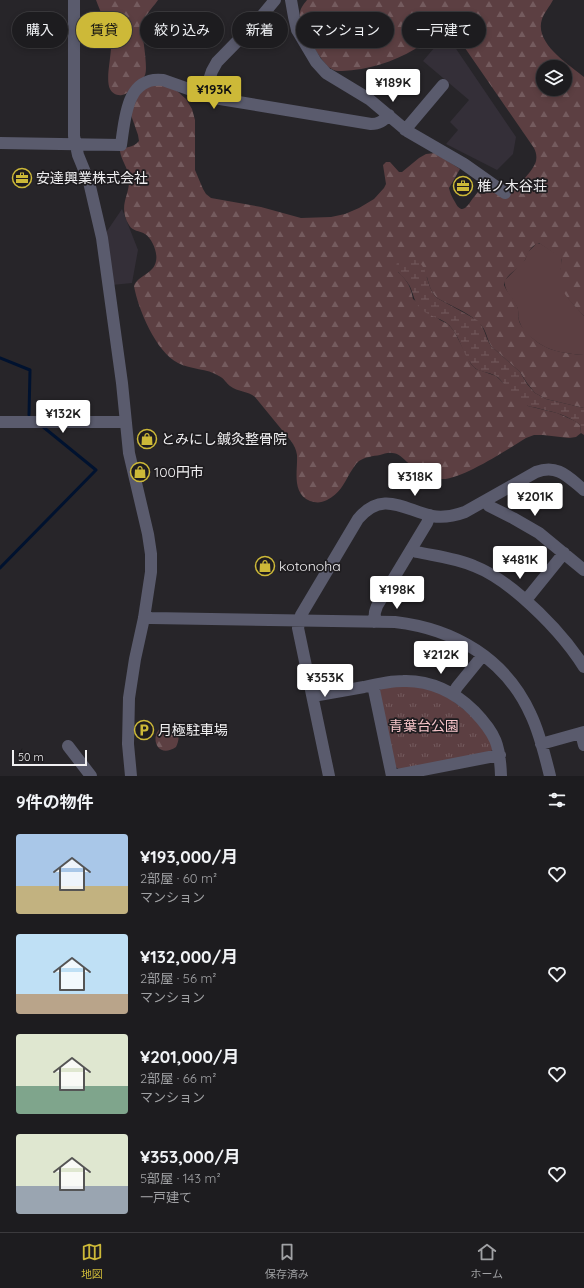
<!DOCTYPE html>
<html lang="ja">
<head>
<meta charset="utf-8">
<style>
  :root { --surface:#1d1c1f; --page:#252528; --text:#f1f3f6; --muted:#a0a1a4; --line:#3b3a3d; --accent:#cdb938 }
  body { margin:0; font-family:Quicksand,"Noto Sans JP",sans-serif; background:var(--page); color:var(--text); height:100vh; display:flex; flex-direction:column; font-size:15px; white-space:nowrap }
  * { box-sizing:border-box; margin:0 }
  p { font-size:13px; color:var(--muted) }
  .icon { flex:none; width:22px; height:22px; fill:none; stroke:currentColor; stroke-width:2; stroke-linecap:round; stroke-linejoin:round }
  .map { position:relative; height:776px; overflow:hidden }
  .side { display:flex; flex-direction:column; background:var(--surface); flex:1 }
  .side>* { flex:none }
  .banner { position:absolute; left:12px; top:12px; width:560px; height:36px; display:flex; gap:8px }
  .buttons { position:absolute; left:536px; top:60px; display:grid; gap:8px }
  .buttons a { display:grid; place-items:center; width:36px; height:36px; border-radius:50%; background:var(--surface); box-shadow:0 2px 6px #0003,0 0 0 1px var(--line); font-size:20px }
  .scale { position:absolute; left:12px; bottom:10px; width:75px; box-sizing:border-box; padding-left:4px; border:2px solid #f1f0f2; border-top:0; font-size:11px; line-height:14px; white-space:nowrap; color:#f1f0f2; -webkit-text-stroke:3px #1e1c1f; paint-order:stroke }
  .price { position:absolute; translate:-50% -34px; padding:0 9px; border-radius:4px; background:#fff; color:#222; font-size:13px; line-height:26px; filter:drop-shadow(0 1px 2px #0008) }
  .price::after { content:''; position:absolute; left:50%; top:24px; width:12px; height:9px; margin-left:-6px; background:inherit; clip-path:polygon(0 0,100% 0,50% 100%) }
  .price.current { background:var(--accent); color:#111 }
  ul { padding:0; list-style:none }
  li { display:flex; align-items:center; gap:12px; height:100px; padding:0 16px }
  li span { display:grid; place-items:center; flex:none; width:112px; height:80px; border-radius:4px; color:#555 }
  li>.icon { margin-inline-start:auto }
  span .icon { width:48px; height:48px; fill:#fffc; stroke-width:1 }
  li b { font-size:17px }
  h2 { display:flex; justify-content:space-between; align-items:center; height:48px; padding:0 16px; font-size:17px }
  .pill { padding:0 14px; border-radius:18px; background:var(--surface); box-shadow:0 2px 6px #0003,0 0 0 1px var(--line); font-size:14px; line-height:36px }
  .pill.current { background:var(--accent); color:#111 }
  .dock { display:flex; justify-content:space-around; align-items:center; height:56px; border-top:1px solid var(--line); background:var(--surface); font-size:11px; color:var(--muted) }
  .dock a { display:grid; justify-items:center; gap:2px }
  .dock .current { color:var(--accent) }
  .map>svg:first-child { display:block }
  .built { fill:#342f38 }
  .grass { fill:#5c3f42 }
  .forest { fill:url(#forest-firs); fill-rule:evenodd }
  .wetland { fill:url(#wetland-marsh) }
  .park { fill:url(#park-tufts) }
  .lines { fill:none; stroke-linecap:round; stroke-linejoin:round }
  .stream { stroke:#00122f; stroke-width:3 }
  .minor { stroke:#5a5b6d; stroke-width:12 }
  .labels { text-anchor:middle; stroke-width:3.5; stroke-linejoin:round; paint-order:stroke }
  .poi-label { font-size:14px; fill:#f1f0f2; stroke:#1e1c1f; text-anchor:start }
  .park-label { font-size:14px; fill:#f7c5ca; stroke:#1e1c1f }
</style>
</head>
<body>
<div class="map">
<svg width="584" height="776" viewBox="0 0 584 776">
  <defs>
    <pattern id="forest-firs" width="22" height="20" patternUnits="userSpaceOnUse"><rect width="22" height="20" fill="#5c3f42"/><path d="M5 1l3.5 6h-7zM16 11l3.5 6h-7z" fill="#745b5e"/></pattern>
    <pattern id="wetland-marsh" width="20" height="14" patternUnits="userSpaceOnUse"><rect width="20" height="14" fill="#5c3f42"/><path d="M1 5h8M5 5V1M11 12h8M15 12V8" fill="none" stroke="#745b5e"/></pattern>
    <pattern id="park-tufts" width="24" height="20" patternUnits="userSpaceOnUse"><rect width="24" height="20" fill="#5c3f42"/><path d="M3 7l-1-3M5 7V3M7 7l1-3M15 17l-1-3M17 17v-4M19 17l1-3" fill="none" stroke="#745b5e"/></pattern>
  </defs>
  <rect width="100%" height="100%" fill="#272529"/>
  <path class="built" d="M446,34L516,137L513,154L497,170L446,144L458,130L450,122L469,100L423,61Z
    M122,209L138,250L132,283L112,285L105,234Z"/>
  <path class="grass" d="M537,243L541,244L561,257L562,265L560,271L568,298L584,316V355C563,353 548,352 532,338C527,334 522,329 520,323C517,317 520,311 516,305C512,297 503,290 505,280L525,260L528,252Z"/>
  <path class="forest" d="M96,0H158C151,10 142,17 142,30C143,40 148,68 145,75C143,80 139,84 135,87C132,90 127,94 122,95C117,96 112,93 110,89C105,79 112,55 111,43C109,28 101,14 96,0Z
    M307,0H553C550,6 544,13 542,19C534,43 568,64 584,77V316C575,306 561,294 559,279C558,272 563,265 561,258L539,243C530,246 529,252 525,260C520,270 506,272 504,285C507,293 516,300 518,309C519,313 518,317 519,321C520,325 523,328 526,331C542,351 561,353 584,355V408L546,399L535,393L527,383L520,372L491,346C488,341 487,335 484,329C476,315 451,306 437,298C431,292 429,285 427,277L398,272C407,280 411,287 413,299L440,320L448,324L454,331L471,364L476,369L496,376L528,406L557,413L575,421L580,425L581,433L576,437L569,438L543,435H534L526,438C508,449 461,480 442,479C428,478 418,470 407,462C403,458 398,453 392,453C388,452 384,454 380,455C373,456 365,457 359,461C355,464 353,469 350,473C344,484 339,494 327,500C321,503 316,503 310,501C291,493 298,470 297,455C296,449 294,445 291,441L255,397C248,391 238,392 230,386C226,383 224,378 219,376C207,368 191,370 178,363C156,352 138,309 134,286C138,275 154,274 156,261C158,253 152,238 145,234C139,230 133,232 129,225C117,205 131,195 129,177C128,168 121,160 120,151C128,145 132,149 139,141L138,135L131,115L137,94L156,82L177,91L186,99L192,109L195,120V170L203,189L206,194L211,198L261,207L301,218L331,217L345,214L359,208L374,199L384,188L386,184L383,165L386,162H390L399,172H402L419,158L426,154L435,153L460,169L449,188C450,193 452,197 455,202C465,222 472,193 482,189C490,185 502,191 510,193C517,187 534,170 536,161C537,156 536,152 534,148L456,35C453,32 450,29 446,29C437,30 423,44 415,49C393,62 368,70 342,71C338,71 334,71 330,68C322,63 300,27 300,16C299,10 303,5 307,0ZM543,67H565V89H543Z
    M167,724C179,726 181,737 176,747C155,761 147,731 167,724Z"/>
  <path class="wetland" d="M403,258C432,257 422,283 437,298L477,320C485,327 485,337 491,346L520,372L527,384L535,393L546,399L584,408V435L581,433L580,425C569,416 555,412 541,409C534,407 524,406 518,401C509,395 505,382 496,376C488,371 478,373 472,365C462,353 460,336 449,325C443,319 432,317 425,312C412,304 415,292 407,282C404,277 397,273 396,267C396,266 397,263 397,261Z"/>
  <path class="park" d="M417,685L444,694L476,719L494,746L491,752L400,770L394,766L378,693L382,687Z"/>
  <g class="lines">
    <path class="stream" d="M0,358L30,370L29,415
      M0,568L96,470L42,426"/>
    <path class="minor" d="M74,0V136L78,155L89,182L102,238L122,383L129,453L148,534L151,554V572L144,618L135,659L129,698L128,744L131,776
      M291,0L294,17L297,30L316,62L326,73L369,99L407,131L464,164L505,193
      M204,95L212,71L217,62L260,18L275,0
      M405,130L443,85
      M0,143L121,145C125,119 126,76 163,80L214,98L371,124C379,124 383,121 389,115
      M0,422H126
      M486,500L489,506L513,518L539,533L584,570
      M412,549L417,552C436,556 456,558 474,566C492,573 507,584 522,597C546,618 567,640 584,667
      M526,600L564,553
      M144,617L151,618L395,622C455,629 506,659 531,715C540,734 545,756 550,776
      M374,622L375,612L377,606L427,523L430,515
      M373,685L392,776
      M453,694L457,687L483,655
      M313,696C330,693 347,690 364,687C377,684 390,681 403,681C430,680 455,692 474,711C496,734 500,745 501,776
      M581,733L584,745
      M541,744L584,732
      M68,746L91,776
      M329,776L298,628L301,615L358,519C382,490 403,509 432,516C443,518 454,516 465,512L536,472C558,464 568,477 584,490
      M392,776L500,755"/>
  </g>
  <defs>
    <g id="office-ring" transform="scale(1)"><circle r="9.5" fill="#1e1c1f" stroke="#cdb938" stroke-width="1.5"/><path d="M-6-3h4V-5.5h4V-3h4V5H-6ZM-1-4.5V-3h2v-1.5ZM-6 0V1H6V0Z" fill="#cdb938"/></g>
    <g id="shop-ring" transform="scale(1)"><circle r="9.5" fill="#1e1c1f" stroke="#cdb938" stroke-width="1.5"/><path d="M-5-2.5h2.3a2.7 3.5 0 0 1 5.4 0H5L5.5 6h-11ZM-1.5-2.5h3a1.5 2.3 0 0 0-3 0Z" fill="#cdb938"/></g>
    <g id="parking-ring" transform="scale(1)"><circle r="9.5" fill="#1e1c1f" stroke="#cdb938" stroke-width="1.5"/><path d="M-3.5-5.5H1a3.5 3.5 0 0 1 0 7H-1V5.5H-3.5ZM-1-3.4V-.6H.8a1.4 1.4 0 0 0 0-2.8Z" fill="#cdb938"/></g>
  </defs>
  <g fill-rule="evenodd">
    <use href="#office-ring" x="22" y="178"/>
    <use href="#office-ring" x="463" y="186"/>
    <use href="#shop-ring" x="147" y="439"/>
    <use href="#shop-ring" x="140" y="472"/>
    <use href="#shop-ring" x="265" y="566"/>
    <use href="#parking-ring" x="144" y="730"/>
  </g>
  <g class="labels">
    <g class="poi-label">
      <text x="36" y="183">安達興業株式会社</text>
      <text x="477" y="191">椎ノ木谷荘</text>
      <text x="161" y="444">とみにし鍼灸整骨院</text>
      <text x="154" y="477">100円市</text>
      <text x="279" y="571">kotonoha</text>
      <text x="158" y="735">月極駐車場</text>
    </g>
    <g class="park-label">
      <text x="424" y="731">青葉台公園</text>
    </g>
  </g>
</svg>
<div class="buttons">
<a><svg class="icon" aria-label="layers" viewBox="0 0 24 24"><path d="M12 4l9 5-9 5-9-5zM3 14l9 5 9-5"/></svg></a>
</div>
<div class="scale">50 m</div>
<b class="price" style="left:393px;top:103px">¥189K</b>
<b class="price current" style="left:214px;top:110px">¥193K</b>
<b class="price" style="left:63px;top:434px">¥132K</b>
<b class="price" style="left:415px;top:497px">¥318K</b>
<b class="price" style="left:535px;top:517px">¥201K</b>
<b class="price" style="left:520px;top:580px">¥481K</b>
<b class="price" style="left:397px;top:610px">¥198K</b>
<b class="price" style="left:441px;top:675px">¥212K</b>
<b class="price" style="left:325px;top:698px">¥353K</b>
<div class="banner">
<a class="pill">購入</a>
<a class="pill current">賃貸</a>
<a class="pill">絞り込み</a>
<a class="pill">新着</a>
<a class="pill">マンション</a>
<a class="pill">一戸建て</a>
</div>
</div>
<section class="side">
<h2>9件の物件<svg class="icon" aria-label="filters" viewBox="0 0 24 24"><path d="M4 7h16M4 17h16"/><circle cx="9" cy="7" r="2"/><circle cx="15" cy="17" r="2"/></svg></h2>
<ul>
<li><span style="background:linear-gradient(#a9c7e8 65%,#c2b280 0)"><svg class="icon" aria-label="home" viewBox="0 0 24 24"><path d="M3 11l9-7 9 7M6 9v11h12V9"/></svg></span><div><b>¥193,000/月</b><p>2部屋 · 60 m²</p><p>マンション</p></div><svg class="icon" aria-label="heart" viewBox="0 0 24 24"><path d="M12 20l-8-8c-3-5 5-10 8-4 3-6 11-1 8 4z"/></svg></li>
<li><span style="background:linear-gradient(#bfe0f5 75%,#b9a48a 0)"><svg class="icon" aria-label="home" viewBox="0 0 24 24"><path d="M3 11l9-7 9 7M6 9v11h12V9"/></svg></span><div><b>¥132,000/月</b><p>2部屋 · 56 m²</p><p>マンション</p></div><svg class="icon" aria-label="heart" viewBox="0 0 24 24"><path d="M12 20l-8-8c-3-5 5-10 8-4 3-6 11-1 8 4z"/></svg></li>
<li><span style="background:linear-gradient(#dfe7d0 65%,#7fa58c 0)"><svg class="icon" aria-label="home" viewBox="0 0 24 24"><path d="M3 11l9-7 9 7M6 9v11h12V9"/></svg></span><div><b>¥201,000/月</b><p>2部屋 · 66 m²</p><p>マンション</p></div><svg class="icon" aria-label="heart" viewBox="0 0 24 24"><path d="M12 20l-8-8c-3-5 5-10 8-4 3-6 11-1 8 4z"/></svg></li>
<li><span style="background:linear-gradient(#dfe7d0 65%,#9aa5b1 0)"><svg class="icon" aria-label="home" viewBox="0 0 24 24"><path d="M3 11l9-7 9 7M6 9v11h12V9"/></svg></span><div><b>¥353,000/月</b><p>5部屋 · 143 m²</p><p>一戸建て</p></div><svg class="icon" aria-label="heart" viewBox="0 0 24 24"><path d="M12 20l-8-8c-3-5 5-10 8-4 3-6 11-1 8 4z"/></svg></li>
</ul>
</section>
<nav class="dock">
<a class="current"><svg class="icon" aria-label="map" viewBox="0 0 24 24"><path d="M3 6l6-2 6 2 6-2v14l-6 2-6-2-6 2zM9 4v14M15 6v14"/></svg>地図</a>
<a><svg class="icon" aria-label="saved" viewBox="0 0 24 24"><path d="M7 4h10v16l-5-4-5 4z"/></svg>保存済み</a>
<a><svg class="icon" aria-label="home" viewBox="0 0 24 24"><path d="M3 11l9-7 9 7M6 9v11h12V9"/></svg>ホーム</a>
</nav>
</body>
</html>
